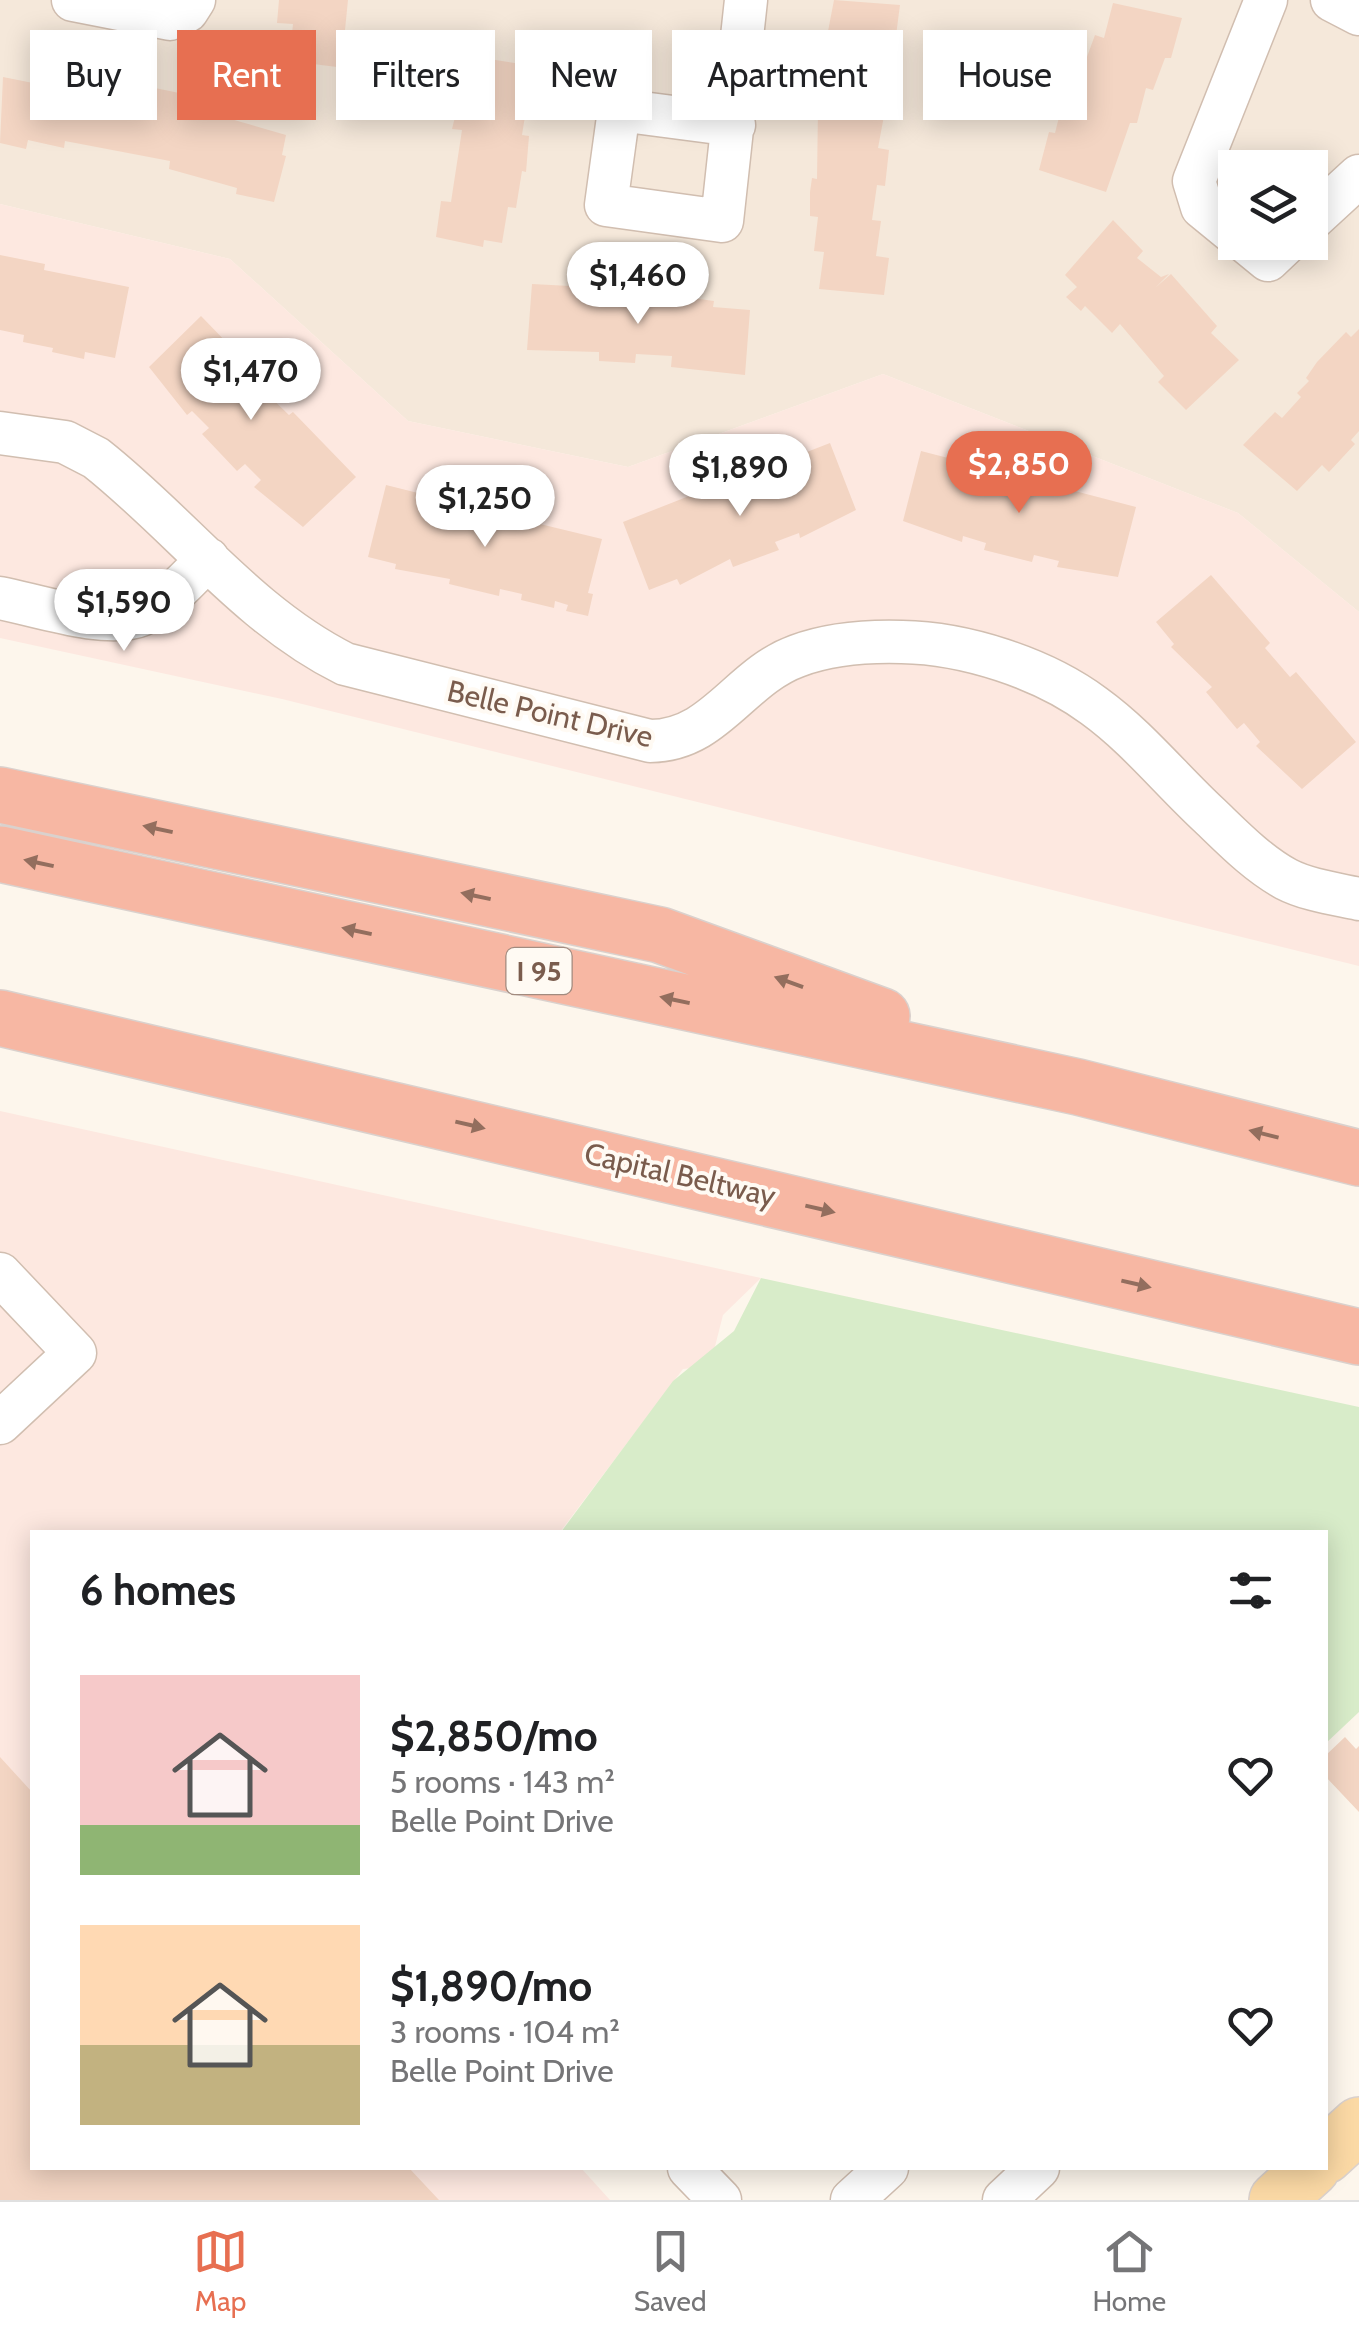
<!DOCTYPE html>
<html lang="en">
<head>
<meta charset="utf-8">
<style>
  :root { --surface:#fff; --page:#f2f2f2; --text:#202124; --muted:#757577; --line:#e0e0e0; --accent:#e76f51 }
  body { margin:0; font-family:Cabin,sans-serif; background:var(--page); color:var(--text); height:100vh; display:flex; flex-direction:column; font-size:38px; white-space:nowrap }
  * { box-sizing:border-box; margin:0 }
  p { font-size:32px; color:var(--muted) }
  .icon { flex:none; width:55px; height:55px; fill:none; stroke:currentColor; stroke-width:2; stroke-linecap:round; stroke-linejoin:round }
  .map { position:relative; flex:1; overflow:hidden }
  .sheet { position:absolute; left:30px; top:1530px; width:1298px; height:640px; display:flex; flex-direction:column; background:var(--surface); border-radius:0px; box-shadow:0 5px 25px #0003 }
  .sheet>* { flex:none }
  .top-card { position:absolute; left:30px; top:30px; width:1300px; height:90px; display:flex; gap:20px }
  .controls { position:absolute; left:1218px; top:150px; display:grid; gap:20px }
  .controls a { display:grid; place-items:center; width:110px; height:110px; border-radius:0px; background:var(--surface); box-shadow:0 5px 25px #0003; font-size:50px }
  .price { position:absolute; translate:-50% -85px; padding:0 22px; border-radius:35px; background:#fff; color:#222; font-size:32px; line-height:65px; filter:drop-shadow(0 2px 5px #0008) }
  .price::after { content:''; position:absolute; left:50%; top:60px; width:30px; height:22px; margin-left:-15px; background:inherit; clip-path:polygon(0 0,100% 0,50% 100%) }
  .price.on { background:var(--accent); color:#fff }
  ul { padding:0; list-style:none }
  li { display:flex; align-items:center; gap:30px; height:250px; padding:0 50px }
  li span { display:grid; place-items:center; flex:none; width:280px; height:200px; border-radius:0px; color:#555 }
  li>.icon { margin-inline-start:auto }
  span .icon { width:120px; height:120px; fill:#fffc; stroke-width:1 }
  li b { font-size:42px }
  h2 { display:flex; justify-content:space-between; align-items:center; height:120px; padding:0 50px; font-size:42px }
  .tag { padding:0 35px; border-radius:0px; background:var(--surface); box-shadow:0 5px 25px #0003; font-size:35px; line-height:90px }
  .tag.on { background:var(--accent); color:#fff }
  .tabs { display:flex; justify-content:space-around; align-items:center; height:140px; border-top:2px solid var(--line); background:var(--surface); font-size:28px; color:var(--muted) }
  .tabs a { display:grid; justify-items:center; gap:5px }
  .tabs .on { color:var(--accent) }
  .map>svg:first-child { display:block }
  .residential { fill:#f5e8da; fill-rule:evenodd }
  .commercial { fill:#fde8e0 }
  .green { fill:#d8ecc9 }
  .building { fill:#f3d5c3 }
  .lines { fill:none; stroke-linecap:round; stroke-linejoin:round }
  .minor-casing { stroke:#d1beb0; stroke-width:45 }
  .major-casing { stroke:#dad1cd; stroke-width:58 }
  .highway-casing { stroke:#dad1cd; stroke-width:58 }
  .minor { stroke:#fff; stroke-width:42 }
  .major { stroke:#fbd9a5; stroke-width:55 }
  .highway { stroke:#f7b7a3; stroke-width:55 }
  .oneway { fill:#936e5e }
  .labels { text-anchor:middle; stroke-width:8; stroke-linejoin:round; paint-order:stroke }
  .shield { fill:#fffaf3; stroke:#a28b7f; stroke-width:2.5 }
  .shield-label { font-size:28px; font-weight:bold; fill:#7a5c4d }
  .street-label { font-size:30px; fill:#7a5c4d; stroke:#fffaf3 }
</style>
</head>
<body>
<div class="map">
<svg width="1359" height="2200" viewBox="0 0 1359 2200">
  <rect width="100%" height="100%" fill="#fdf6ec"/>
  <path class="residential" d="M0,0H1359V612L1238,513L883,374L628,467L408,421L230,259L0,204ZM1235,168H1310V242H1235Z"/>
  <path class="commercial" d="M0,204L230,259L408,421L628,467L883,374L1238,513L1359,612V966L282,699L0,638Z
    M0,1111L761,1278L723,1315L710,1366L683,1369L560,1532H32V2168H581L610,2200H0Z"/>
  <path class="green" d="M761,1278L1359,1407V1712L1325,1744V1532H561L673,1381L734,1331Z"/>
  <path class="building" d="M279,0H348L345,30L357,31L353,69L289,61L293,24L277,23Z
    M834,0L900,5L895,43L889,42L884,77L891,78L878,148L889,150L885,186L877,185L872,220L881,221L876,256L889,258L884,295L819,289L824,252L814,251L818,217L810,216V192L812,178L817,179L818,108H824L829,73H820Z
    M1113,3L1182,18L1171,58H1165L1153,90L1146,88L1137,123H1130L1106,192L1039,170L1049,132L1055,133L1063,101L1070,103L1095,35L1104,38Z
    M470,56L533,66L522,135L529,136L526,172L522,171L516,208L508,207L502,243L484,240L483,247L436,237L441,201L451,202L462,130L452,129Z
    M78,72L184,94L183,101L218,109L217,115L286,135L282,155L286,156L274,202L236,194L237,188L169,169L170,161L65,141L64,148L28,140L26,149L0,143L3,77L38,84L41,76L75,84Z
    M1113,220L1143,251L1137,258L1161,277L1169,274L1155,288L1171,274L1217,326L1211,333L1239,360L1186,410L1158,382L1164,376L1120,324L1112,333L1085,306L1081,311L1066,297L1077,287L1065,275Z
    M0,255L45,264L44,270L129,287L115,358L85,352L84,359L52,352L53,348L23,342L24,335L0,330Z
    M570,281L607,283L606,297L640,300L641,291L714,301L713,307L750,310L745,375L671,367L672,356L636,354L635,363L599,361V352L527,350L532,284L570,286Z
    M201,316L265,382L260,387L289,415L293,412L356,477L303,527L254,487L261,480L245,464L237,471L202,434L209,428L192,411L187,415L149,367Z
    M1359,329V431L1351,440L1355,444L1329,472L1322,465L1297,491L1243,445L1275,412L1282,418L1301,397L1297,393L1309,381L1306,378L1317,362L1346,332L1351,337Z
    M830,443L856,510L800,538L799,533L775,542L779,550L733,567L730,559L680,585L677,579L649,590L623,522L707,489L710,496L747,482L745,476Z
    M921,451L1010,474L1008,480L1047,490L1048,484L1136,507L1118,577L1057,567L1059,561L1034,555L1032,562L984,550L986,543L963,536L962,542L903,521Z
    M386,485L474,507L472,513L510,523L511,517L602,539L588,593L593,594L588,616L566,611L568,605L555,601L554,608L521,600L522,594L500,589L499,596L449,584L450,579L395,569L396,564L368,557Z
    M1211,575L1270,643L1265,648L1290,677L1296,672L1356,742L1302,789L1256,746L1260,742L1244,723L1237,729L1206,692L1212,687L1171,647L1174,644L1156,622Z
    M1345,1737L1356,1749L1359,1746V1812L1325,1776V1756Z
    M0,1757L32,1792V2168H409L439,2200H0Z"/>
  <g class="lines">
    <g class="minor-casing">
      <path id="minor" d="M73,0L170,19L187,11L194,0
        M1332,0L1359,14
        M734,125L619,110L606,205L722,221L746,0
        M1310,221L1359,176
        M1235,234L1202,207L1194,181L1266,0
        M1246,242L1268,260L1287,242
        M0,433L65,442L96,458C181,525 247,615 345,664L650,741C715,741 739,677 797,656C829,644 868,641 902,642C965,643 1043,668 1094,706C1137,737 1171,780 1210,816C1233,838 1257,863 1286,879C1307,890 1336,894 1359,899
        M0,598C36,605 107,629 141,615C167,604 188,578 208,559
        M0,1274L75,1353L0,1423
        M689,2168L720,2200
        M852,2200L887,2168
        M1004,2200L1038,2168"/>
    </g>
    <g class="major-casing">
      <path id="major" d="M1325,2156L1359,2125
        M1277,2200L1312,2168"/>
    </g>
    <g class="highway-casing">
      <path id="highway" d="M0,795L660,935L882,1016
        M0,854L1078,1087L1359,1158
        M0,1018L1359,1337"/>
    </g>
    <use href="#minor" class="minor"/>
    <use href="#major" class="major"/>
    <use href="#highway" class="highway"/>
  </g>
  <defs><path id="oneway-solid" d="M-6-.8H1V-3.2L6.5 0L1 3.2V.8H-6Z" transform="scale(2.5)"/></defs>
  <g class="oneway">
    <use href="#oneway-solid" transform="translate(158 829) rotate(-168)"/>
    <use href="#oneway-solid" transform="translate(39 863) rotate(-168)"/>
    <use href="#oneway-solid" transform="translate(476 896) rotate(-168)"/>
    <use href="#oneway-solid" transform="translate(357 931) rotate(-168)"/>
    <use href="#oneway-solid" transform="translate(789 982) rotate(-160)"/>
    <use href="#oneway-solid" transform="translate(675 1000) rotate(-168)"/>
    <use href="#oneway-solid" transform="translate(470 1125) rotate(13)"/>
    <use href="#oneway-solid" transform="translate(1264 1134) rotate(-166)"/>
    <use href="#oneway-solid" transform="translate(820 1209) rotate(13)"/>
    <use href="#oneway-solid" transform="translate(1136 1284) rotate(13)"/>
  </g>
  <g class="labels">
    <rect class="shield" x="506.5" y="948" width="65" height="46" rx="8"/>
    <g class="shield-label">
      <text x="539" y="981">I 95</text>
    </g>
    <g class="street-label">
      <text transform="translate(550 714) rotate(13)" y="10">Belle Point Drive</text>
      <text transform="translate(680 1175) rotate(13)" y="10">Capital Beltway</text>
    </g>
  </g>
</svg>
<div class="controls">
<a><svg class="icon" aria-label="layers" viewBox="0 0 24 24"><path d="M12 4l9 5-9 5-9-5zM3 14l9 5 9-5"/></svg></a>
</div>
<b class="price" style="left:638px;top:327px">$1,460</b>
<b class="price" style="left:251px;top:423px">$1,470</b>
<b class="price on" style="left:1019px;top:516px">$2,850</b>
<b class="price" style="left:740px;top:519px">$1,890</b>
<b class="price" style="left:485px;top:550px">$1,250</b>
<b class="price" style="left:124px;top:654px">$1,590</b>
<div class="top-card">
<a class="tag">Buy</a>
<a class="tag on">Rent</a>
<a class="tag">Filters</a>
<a class="tag">New</a>
<a class="tag">Apartment</a>
<a class="tag">House</a>
</div>
<section class="sheet">
<h2>6 homes<svg class="icon" aria-label="filters" viewBox="0 0 24 24"><path d="M4 7h16M4 17h16"/><circle cx="9" cy="7" r="2"/><circle cx="15" cy="17" r="2"/></svg></h2>
<ul>
<li><span style="background:linear-gradient(#f6c9c9 75%,#8fb573 0)"><svg class="icon" aria-label="home" viewBox="0 0 24 24"><path d="M3 11l9-7 9 7M6 9v11h12V9"/></svg></span><div><b>$2,850/mo</b><p>5 rooms · 143 m²</p><p>Belle Point Drive</p></div><svg class="icon" aria-label="heart" viewBox="0 0 24 24"><path d="M12 20l-8-8c-3-5 5-10 8-4 3-6 11-1 8 4z"/></svg></li>
<li><span style="background:linear-gradient(#ffd9b3 60%,#c2b280 0)"><svg class="icon" aria-label="home" viewBox="0 0 24 24"><path d="M3 11l9-7 9 7M6 9v11h12V9"/></svg></span><div><b>$1,890/mo</b><p>3 rooms · 104 m²</p><p>Belle Point Drive</p></div><svg class="icon" aria-label="heart" viewBox="0 0 24 24"><path d="M12 20l-8-8c-3-5 5-10 8-4 3-6 11-1 8 4z"/></svg></li>
</ul>
</section>
</div>
<nav class="tabs">
<a class="on"><svg class="icon" aria-label="map" viewBox="0 0 24 24"><path d="M3 6l6-2 6 2 6-2v14l-6 2-6-2-6 2zM9 4v14M15 6v14"/></svg>Map</a>
<a><svg class="icon" aria-label="saved" viewBox="0 0 24 24"><path d="M7 4h10v16l-5-4-5 4z"/></svg>Saved</a>
<a><svg class="icon" aria-label="home" viewBox="0 0 24 24"><path d="M3 11l9-7 9 7M6 9v11h12V9"/></svg>Home</a>
</nav>
</body>
</html>
